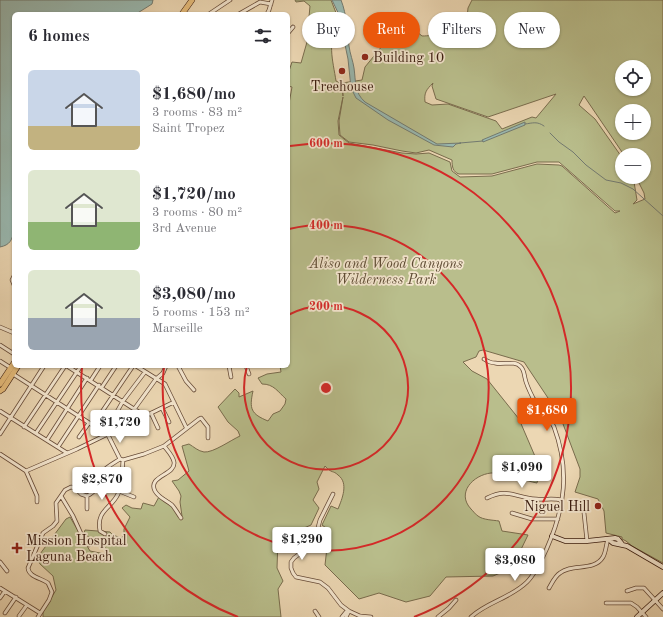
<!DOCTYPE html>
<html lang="en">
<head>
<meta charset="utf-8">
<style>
  :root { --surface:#fff; --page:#f7f7f7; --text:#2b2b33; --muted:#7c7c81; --accent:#ea580c }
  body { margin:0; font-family:"Old Standard TT",serif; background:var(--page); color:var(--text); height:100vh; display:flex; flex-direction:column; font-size:15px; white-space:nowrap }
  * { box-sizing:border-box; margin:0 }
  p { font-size:13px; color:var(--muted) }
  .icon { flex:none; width:22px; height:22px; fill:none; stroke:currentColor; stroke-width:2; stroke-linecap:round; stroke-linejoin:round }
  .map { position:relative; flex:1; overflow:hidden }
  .side { position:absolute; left:12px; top:12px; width:278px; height:356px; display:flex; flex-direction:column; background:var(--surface); border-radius:6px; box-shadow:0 1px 3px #0004 }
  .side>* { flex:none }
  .top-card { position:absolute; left:302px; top:12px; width:301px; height:36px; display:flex; gap:8px }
  .fabs { position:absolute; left:615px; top:60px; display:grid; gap:8px }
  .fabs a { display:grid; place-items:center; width:36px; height:36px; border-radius:50%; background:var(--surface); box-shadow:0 1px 3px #0004; font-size:20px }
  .price { position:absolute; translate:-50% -34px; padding:0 9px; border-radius:4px; background:#fff; color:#222; font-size:13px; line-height:26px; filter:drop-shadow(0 1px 2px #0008) }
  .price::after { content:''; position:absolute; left:50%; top:24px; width:12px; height:9px; margin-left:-6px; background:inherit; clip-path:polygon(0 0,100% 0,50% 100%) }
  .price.selected { background:var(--accent); color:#fff }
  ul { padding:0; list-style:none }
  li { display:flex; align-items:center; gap:12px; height:100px; padding:0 16px }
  li span { display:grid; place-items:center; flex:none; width:112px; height:80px; border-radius:6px; color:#555 }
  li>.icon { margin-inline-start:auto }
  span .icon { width:48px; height:48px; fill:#fffc; stroke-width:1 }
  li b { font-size:17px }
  h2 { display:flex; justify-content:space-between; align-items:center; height:48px; padding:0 16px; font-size:17px }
  .tag { padding:0 14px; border-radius:18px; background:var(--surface); box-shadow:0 1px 3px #0004; font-size:14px; line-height:36px }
  .tag.selected { background:var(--accent); color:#fff }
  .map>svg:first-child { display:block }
  .green { fill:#b9be8c; stroke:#796c4d; fill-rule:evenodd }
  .water { fill:#99b9b1; stroke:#737a70 }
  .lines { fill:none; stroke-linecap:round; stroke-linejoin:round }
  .stream { stroke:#737a70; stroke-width:1 }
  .street-casing { stroke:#664a37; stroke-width:4.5 }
  .secondary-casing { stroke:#391b0e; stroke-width:5.5 }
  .highway-casing { stroke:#391b0e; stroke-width:6 }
  .street { stroke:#f3e5ce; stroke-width:3 }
  .secondary { stroke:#f3e5ce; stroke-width:4 }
  .highway { stroke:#e6bc7a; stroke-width:5 }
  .ring { fill:none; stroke:#d62828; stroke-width:2 }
  .poi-dot { fill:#8f2418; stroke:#f3e5ce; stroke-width:1.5 }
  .labels { text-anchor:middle; stroke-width:3.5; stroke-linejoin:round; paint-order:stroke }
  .poi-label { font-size:14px; fill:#391b0e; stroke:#f3e5ce; text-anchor:start }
  .park-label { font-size:14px; font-style:italic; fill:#5f4c34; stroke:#f3e5ce }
  .centre { fill:#d62828; stroke:#f3e5ce; stroke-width:2 }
  .ring-label { font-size:12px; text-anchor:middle; font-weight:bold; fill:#d62828; stroke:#f3e5ce; stroke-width:3.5; stroke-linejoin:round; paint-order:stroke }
</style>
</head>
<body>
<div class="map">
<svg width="663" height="617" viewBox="0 0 663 617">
  <rect width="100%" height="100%" fill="#ecd7b3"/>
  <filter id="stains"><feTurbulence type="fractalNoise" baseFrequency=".005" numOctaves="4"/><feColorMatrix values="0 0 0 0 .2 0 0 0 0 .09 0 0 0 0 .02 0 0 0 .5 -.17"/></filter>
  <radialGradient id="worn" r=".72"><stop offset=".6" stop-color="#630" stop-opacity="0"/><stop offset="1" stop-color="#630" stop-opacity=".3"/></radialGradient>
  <path class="green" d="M295,0H331L340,23C326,39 333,61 336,81L342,84L343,96L342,83L362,80L365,67L396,29L403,35L416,31L422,36C435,36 443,31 449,46L450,41V26L467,18L468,8L472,0H663V563L632,546L626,541L622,539V537L606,533L604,511L598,499L575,492L580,477V469L560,416L524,362L483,350L479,351L476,357L463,362L472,371L487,379L519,419L540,468L537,483C526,481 501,472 491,473C473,475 456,493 471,509C473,511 476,515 478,516C483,520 493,520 499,521L502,531L528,535L512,568L493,576L446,577L430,596L406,602L379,593L359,599L325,565L329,530L322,525L331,506L338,509C342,499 349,483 338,475C333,470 332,474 325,466L317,482L319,489L313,500L319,508L311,525L278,539L277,568L283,581L278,589L281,617H43V612L56,590L53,576L40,564L37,558L66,519L70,517L90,551L105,554L108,553C104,540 91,541 84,533L85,530L110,532L113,535L121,538L124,535V529L130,517L122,508L126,505L132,508L141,509L143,503L154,506L160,495L172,503L179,515L182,516L180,502L181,496L179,491L172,481L178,480L189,471L182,446L189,444C194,447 198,451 204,452C213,453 231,440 240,436L238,431L228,422L218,407L235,389L239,393V397L253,391C249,409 251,414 268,421L273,414L280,411L285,404L286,399C278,392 274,384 262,384L258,378L267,374L281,372L280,366H288V109L292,87L288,86V74L292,62L301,63L311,28L309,17L310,6L304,1L296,2ZM622,67H644V89H622ZM433,83L432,86L436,99L488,117L556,94L536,118L532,117L502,129L496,121L448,104L432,105L425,102C424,93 426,90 433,83ZM584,96L624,155H644V177H636L644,193L645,199L633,204L637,200L634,182L632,177H622V158L621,156L595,119L579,105ZM343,97L339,121L340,135L349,142L373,145L402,151L416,153L429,150L452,160C452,167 453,172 459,174H492L537,162H559L615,211H620L615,213L562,166L559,165L537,164L492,176L460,177L452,171L450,162L429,153L416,154L402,153L349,143L339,135L338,121ZM622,111H644V133H622Z"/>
  <path class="water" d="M0,0H153L152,4L136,14H14V231C12,240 10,245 0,247Z
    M332,0H341C347,15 347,31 349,46C350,54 353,61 354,68C356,82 354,92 365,102L437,144L461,143L456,144L453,147L434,145L388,120L356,98L351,88L348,59L344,40V30L342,21Z
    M525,122V125L483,142L482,140Z"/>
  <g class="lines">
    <path class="stream" d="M525,124C533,123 537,121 544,126
      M550,133L559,142L573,152L586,165L606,180L621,183L633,189L663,216
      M460,143L483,141"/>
    <g class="street-casing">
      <path id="street" d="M209,14L230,0
        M239,14L260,2L271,4
        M267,14L269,10L272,0
        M288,33L293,27
        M14,276L12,280L14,285
        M0,327L14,333
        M0,345L14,354
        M0,361L11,368
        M67,366L145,416
        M136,366L165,384L186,427
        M178,366L186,381L194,390
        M229,366L231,377
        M246,366L249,374
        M13,374L108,435L120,459
        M91,380L100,366
        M102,387L116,366
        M135,408L156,379L163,373L166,366
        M162,408L169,422
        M0,411L67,453
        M151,413L158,428
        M114,417L123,401L145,372
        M139,418L146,433
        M93,425L133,366
        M24,427L65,366
        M36,433L81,366
        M0,434L44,366
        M79,437L89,423
        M47,440L87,378
        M164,446C167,450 173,456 174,462C176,475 147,476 155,491C159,498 166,500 172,505C175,508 178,514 181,518
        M58,447L99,385
        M0,454L26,471L37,496V502
        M26,471L77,449L174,402
        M119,491L134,497
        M333,494L320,520L314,543L294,558L291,562V568L293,573L296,577L320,582L328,588L341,605L349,611L360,616L371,617
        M61,496L73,516L84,540L89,545
        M87,496V509
        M487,498C508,487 515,498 536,499C545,500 553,498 561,500
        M512,513L532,519H558
        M584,513L587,541
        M105,534L100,531C96,510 111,509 118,494C123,484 122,470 123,460
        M0,562L7,571
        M0,588L40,613
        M549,588C552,583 555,576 560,573C572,563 594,572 603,557C606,552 606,545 608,539
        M627,591L636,588H644L663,609
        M0,598L5,591
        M606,603H631L637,607L646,617
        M315,611L319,617
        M5,613L16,597
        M19,616L27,605
        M38,617L49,600L52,592L48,583C41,578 29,577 28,568L43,533L53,526L57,521L56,503L65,490L71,487L75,488L81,494L87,496C102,488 94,483 101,473C106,467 114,463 120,459L123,460L144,454L164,446L199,419L201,418L208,427V438
        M342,617L346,612L349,611
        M346,617L349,611
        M438,617L449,608L456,600
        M471,617C487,602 511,598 527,582C536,573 542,559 547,548C565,507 570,470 554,427C549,416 540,408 533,398C530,392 526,384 525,378C524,374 524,370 521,367C515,360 503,365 495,363C491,363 487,361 484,359"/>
    </g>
    <g class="secondary-casing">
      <path id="secondary" d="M552,536L565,541H587L615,538L618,539L622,544
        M608,539L613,543L627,546L663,567
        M637,617L663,593"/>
    </g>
    <g class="highway-casing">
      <path id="highway" d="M182,14L192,0
        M0,384L14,363
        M0,391L3,389L18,366"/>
    </g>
    <use href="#street" class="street"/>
    <use href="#secondary" class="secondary"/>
    <use href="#highway" class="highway"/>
  </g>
  <g class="ring">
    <path d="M288 315A82 82 0 1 1 247 366"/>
    <path d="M289 229A163 163 0 1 1 164 367"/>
    <path d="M238 617A245 245 0 0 1 82 367M290 146A245 245 0 0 1 414 617"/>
  </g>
  <g class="poi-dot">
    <circle cx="365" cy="57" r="4"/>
    <circle cx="342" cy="71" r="4"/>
    <circle cx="598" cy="506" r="4"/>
    <path d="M15 542h4v4h4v4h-4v4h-4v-4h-4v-4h4z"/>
  </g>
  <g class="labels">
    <g class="poi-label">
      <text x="373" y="62">Building 10</text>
      <text x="342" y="91" text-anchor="middle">Treehouse</text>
      <text x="590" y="511" text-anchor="end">Niguel Hill</text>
      <text x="26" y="545">Mission Hospital<tspan x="26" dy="16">Laguna Beach</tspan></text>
    </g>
    <g class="park-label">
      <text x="386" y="268">Aliso and Wood Canyons<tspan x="386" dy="16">Wilderness Park</tspan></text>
    </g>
  </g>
  <circle cx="326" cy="388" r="6" class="centre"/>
  <g class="ring-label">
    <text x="326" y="147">600 m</text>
    <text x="326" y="229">400 m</text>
    <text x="326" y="310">200 m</text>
  </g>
  <rect width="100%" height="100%" filter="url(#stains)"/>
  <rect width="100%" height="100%" fill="url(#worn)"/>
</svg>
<div class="fabs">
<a><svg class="icon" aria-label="locate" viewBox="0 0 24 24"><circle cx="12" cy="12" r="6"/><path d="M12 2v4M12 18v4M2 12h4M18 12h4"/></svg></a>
<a>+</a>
<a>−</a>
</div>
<b class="price selected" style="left:547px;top:432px">$1,680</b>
<b class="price" style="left:120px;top:444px">$1,720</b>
<b class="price" style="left:522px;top:489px">$1,090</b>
<b class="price" style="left:102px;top:501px">$2,870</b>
<b class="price" style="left:302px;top:561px">$1,290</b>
<b class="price" style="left:515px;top:582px">$3,080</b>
<div class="top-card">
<a class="tag">Buy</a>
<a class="tag selected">Rent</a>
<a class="tag">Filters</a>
<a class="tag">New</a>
</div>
<section class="side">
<h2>6 homes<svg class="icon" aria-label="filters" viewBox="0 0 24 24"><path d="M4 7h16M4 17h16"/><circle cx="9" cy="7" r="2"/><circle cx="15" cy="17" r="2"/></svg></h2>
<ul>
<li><span style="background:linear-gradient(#c9d6e8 70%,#c2b280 0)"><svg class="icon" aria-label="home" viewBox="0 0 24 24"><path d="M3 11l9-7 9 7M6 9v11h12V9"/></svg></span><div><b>$1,680/mo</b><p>3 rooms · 83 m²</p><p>Saint Tropez</p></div></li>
<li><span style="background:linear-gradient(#dfe7d0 65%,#8fb573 0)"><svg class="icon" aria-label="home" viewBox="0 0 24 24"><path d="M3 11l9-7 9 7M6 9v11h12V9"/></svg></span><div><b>$1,720/mo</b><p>3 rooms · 80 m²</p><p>3rd Avenue</p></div></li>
<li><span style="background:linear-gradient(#dfe7d0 60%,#9aa5b1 0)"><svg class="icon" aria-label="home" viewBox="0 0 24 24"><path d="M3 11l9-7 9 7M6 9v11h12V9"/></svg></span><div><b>$3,080/mo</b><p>5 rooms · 153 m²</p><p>Marseille</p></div></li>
</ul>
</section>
</div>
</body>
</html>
